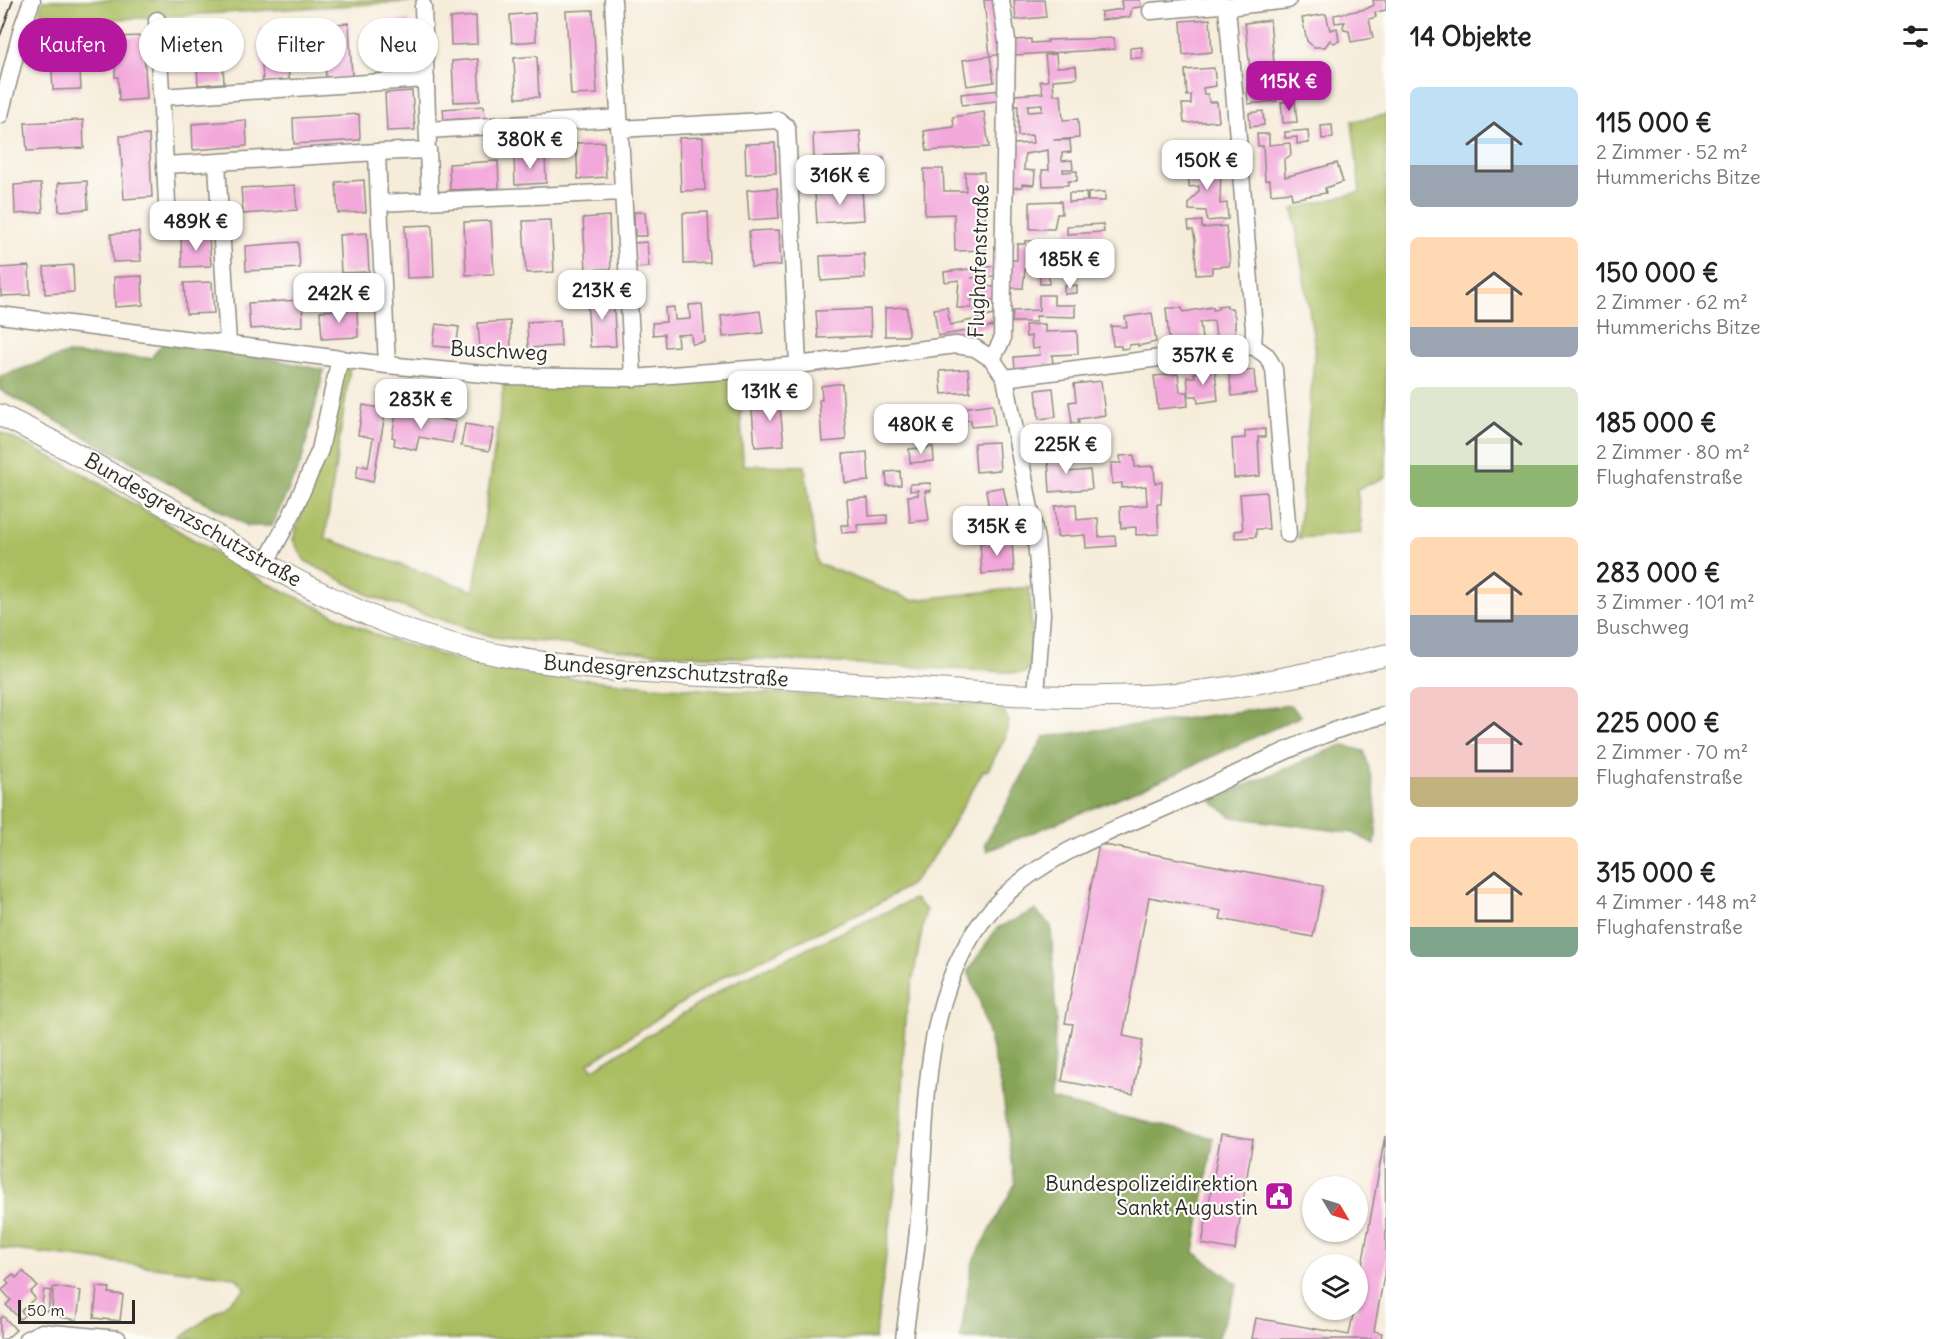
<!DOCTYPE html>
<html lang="de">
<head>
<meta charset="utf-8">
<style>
  :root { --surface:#fff; --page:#f2f2f2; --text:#222; --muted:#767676; --accent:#b5179e }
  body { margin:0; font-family:Delius,sans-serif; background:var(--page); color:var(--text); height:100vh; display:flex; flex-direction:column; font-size:22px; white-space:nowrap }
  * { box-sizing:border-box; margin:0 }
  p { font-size:20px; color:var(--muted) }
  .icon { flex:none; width:33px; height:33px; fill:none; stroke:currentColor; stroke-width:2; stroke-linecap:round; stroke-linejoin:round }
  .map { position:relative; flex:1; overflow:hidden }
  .side { display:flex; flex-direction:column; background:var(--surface); width:570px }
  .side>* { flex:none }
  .banner { position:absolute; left:18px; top:18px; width:570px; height:54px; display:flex; gap:12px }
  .needle { width:39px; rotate:128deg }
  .fabs { position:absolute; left:1302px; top:1176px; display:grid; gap:12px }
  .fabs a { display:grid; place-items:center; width:66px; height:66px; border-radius:50%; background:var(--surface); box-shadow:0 2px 4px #0004; font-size:30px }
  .scale { position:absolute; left:18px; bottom:15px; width:117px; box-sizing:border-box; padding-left:6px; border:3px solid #2b2b2b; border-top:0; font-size:16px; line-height:21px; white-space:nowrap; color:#2b2b2b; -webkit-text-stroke:4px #fdfcf7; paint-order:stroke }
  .price { position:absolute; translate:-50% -51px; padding:0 14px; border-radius:12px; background:#fff; color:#222; font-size:20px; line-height:39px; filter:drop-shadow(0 2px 3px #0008) }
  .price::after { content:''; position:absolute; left:50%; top:36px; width:18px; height:14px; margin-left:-9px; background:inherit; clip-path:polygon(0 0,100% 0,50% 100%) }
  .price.selected { background:var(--accent); color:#fff }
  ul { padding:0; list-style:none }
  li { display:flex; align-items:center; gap:18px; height:150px; padding:0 24px }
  li span { display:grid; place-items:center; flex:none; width:168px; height:120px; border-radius:9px; color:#555 }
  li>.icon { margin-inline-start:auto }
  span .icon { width:72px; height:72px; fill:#fffc; stroke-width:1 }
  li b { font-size:26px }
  h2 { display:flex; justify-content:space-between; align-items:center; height:72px; padding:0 24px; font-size:26px }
  .chip { padding:0 21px; border-radius:27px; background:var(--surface); box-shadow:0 2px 4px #0004; font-size:21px; line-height:54px }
  .chip.selected { background:var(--accent); color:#fff }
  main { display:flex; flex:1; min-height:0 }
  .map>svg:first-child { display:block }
  .green { fill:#aabd61; stroke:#6a7446; stroke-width:1.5 }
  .forest { fill:#87a457; stroke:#596841; stroke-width:1.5 }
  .building { fill:#f3a8db; fill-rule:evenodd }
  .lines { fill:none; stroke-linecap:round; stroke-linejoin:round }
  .minor-casing { stroke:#908c82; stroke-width:19 }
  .tertiary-casing { stroke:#908c82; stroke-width:23 }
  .minor { stroke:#fff; stroke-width:16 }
  .tertiary { stroke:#fff; stroke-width:21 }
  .tram { stroke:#2b2b2b; stroke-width:1.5 }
  .labels { text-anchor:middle; stroke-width:4.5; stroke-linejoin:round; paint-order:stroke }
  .street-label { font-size:21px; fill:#2b2b2b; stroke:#fdfcf7 }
  .poi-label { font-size:21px; fill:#2b2b2b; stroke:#fdfcf7; text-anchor:end }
</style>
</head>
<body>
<main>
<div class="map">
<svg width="1386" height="1339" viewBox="0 0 1386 1339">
  <rect width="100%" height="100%" fill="#fdfcf7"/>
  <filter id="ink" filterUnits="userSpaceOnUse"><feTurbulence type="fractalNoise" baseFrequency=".0167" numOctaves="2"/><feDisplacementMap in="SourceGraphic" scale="12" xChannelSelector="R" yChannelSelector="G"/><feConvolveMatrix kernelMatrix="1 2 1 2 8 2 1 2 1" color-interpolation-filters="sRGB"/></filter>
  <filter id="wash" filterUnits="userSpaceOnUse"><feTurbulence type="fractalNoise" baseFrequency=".008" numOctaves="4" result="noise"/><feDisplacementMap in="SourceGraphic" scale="24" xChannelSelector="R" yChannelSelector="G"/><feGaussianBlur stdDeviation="1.35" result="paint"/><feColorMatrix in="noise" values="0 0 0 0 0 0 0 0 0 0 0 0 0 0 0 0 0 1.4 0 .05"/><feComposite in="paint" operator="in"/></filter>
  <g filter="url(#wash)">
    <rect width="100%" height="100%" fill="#f6ecda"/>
    <path class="green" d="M43,0H439L36,24Z
      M1386,115V477L1357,489L1362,533L1298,538L1315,347L1293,209L1360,192L1352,121Z
      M340,358L351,360L325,538L474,591L505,376L739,369L743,465L805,466L817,563L912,600L1029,587L1034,665L1024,673L649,653L494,637L373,597L305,561L293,540L320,450Z
      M0,432L75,469L261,580L381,637L490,670L650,686L993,706L1003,710L1009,721L1005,738L988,770L983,771L934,856L910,885L874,906L719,979L589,1063L592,1070L731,984L914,899L926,910L905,1020L899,1158L875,1339H180L246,1289L235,1277L0,1248Z"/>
    <path class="forest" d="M163,343L253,355L324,370L302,460L272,526H248L0,390V376L66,354L151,358Z
      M1290,705L1301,716L1150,785L987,851L985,843L1044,737Z
      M1342,745L1364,751C1374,783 1379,812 1375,845L1354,833L1232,817L1210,800Z
      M1035,910L1051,926L1056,1021L1051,1100L1214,1138L1194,1252L1238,1284L1217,1339H960L972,1264L1015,1184L1002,1089L980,1002L968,971L997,928Z"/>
    <g id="blocks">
      <path class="building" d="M984,0H996L1002,54L990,56Z
        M1014,0H1044L1046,17L1016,20Z
        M1121,0H1140L1141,7L1132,8L1130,17L1101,20V12L1122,9Z
        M1373,0H1386V10L1375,12L1376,17L1369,19L1373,38L1351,42L1349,31L1344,30L1343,26L1345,22L1335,23L1334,15L1366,9L1374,5Z
        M593,10L597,94L571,95L566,11Z
        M535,13L536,41L512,43L510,15Z
        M1326,14L1330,30L1337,28L1339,41L1334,43L1330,40L1325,47H1314L1307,41L1302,18Z
        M476,16L477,44L451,45L450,18Z
        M1210,19L1212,52L1183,55L1181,21Z
        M409,20L410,55L383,57L381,22Z
        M1270,20L1276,85L1271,86V93H1276L1277,101L1248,104L1247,88H1252L1245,23Z
        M349,23L352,77L326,79L323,25Z
        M286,28L289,80L263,82L260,29Z
        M221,31L224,83L198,85L195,32Z
        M143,36L147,99L119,101L118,77H115V37Z
        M1114,38L1115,49L1015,55L1014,40L1031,39V43L1048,42L1047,40Z
        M78,39L81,89L53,90L50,41Z
        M1142,47V58H1130V48Z
        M1056,54L1057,67L1076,66L1077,78L1053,80L1054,95L1061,94L1063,120L1078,119L1079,138L1053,140H1070L1071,152L1062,153V161L1072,160L1073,169H1063V172L1077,171V181H1068V185L1043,186L1042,170H1049L1048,150L1025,154L1024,170L1035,171L1034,185L1022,184V187L1011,188L1013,144L1033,143L1032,135L1018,136V106H1015V95L1043,93L1040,81H1048L1045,55ZM1042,104V111L1028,112V105Z
        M537,56L539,97L516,98L514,58Z
        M990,56L994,82L967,86L963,60Z
        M478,59L480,101L454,102L452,61Z
        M1214,68L1216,86L1203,88L1204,94H1208L1209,102H1217L1219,121L1184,123L1182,104H1191V95L1187,96L1185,70Z
        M1002,90L1004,100L962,105L961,94Z
        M412,91L415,130L387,131L385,93Z
        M1295,101L1297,122L1283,123L1281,102Z
        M484,106L485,118L444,120L443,109Z
        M1263,111L1264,125L1250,127L1249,113Z
        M984,112L989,147L927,151L924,131L954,127L953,117Z
        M359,114L360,140L294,144L293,118Z
        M83,120L84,148L27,151L25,123Z
        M246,120L247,146L193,150L192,124Z
        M1332,125L1333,138L1322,139L1321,126Z
        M1308,130L1309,143L1297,144V137L1285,138V132Z
        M860,131L862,156L814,158L813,134Z
        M1257,134H1269V145L1290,143L1291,155L1284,160L1285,177L1337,163L1343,182L1325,188L1326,193L1292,199L1291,192L1271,194L1270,180H1265L1263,146H1258Z
        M149,135L152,197L124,199L120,136Z
        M703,137L705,190L681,191L679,138Z
        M604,142L606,177L578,179L576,143Z
        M775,143L776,173L746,174L745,144Z
        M545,155L546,183L515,185L514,157Z
        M884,158L885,164L868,166L867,160Z
        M498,161L499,188L450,190L449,164Z
        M1210,161L1211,168H1221L1220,204L1227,203L1228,219L1207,221L1206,211L1189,210V203L1199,191V186L1189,187V163Z
        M924,169H943L944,191H966L965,172H984L986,250L955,251L954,214L925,215Z
        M364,180L366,212L338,213L336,182Z
        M87,181L88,209L59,211L58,183Z
        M28,184H41L43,212L15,214L14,185Z
        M295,185L297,210L243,214L241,188Z
        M777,188L779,218L749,220L747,190Z
        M862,189L864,220L817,223L815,193Z
        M1105,192V201H1088V193Z
        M1069,193H1086L1087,201L1069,202Z
        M1061,201L1062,214H1057L1054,229H1030V202Z
        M634,212H645L647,236H635Z
        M708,212L710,263L684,264L683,213Z
        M609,216L611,269L586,270L583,218Z
        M551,220L554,272L526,273L523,221Z
        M491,221L494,274L466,275L464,222Z
        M1202,221V228L1226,226L1230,262L1229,266L1212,267V274L1196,275L1195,240L1193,230H1189L1188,222Z
        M1103,224L1104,232L1067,234V226Z
        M432,225L434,277L407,278L405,226Z
        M779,230L781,265L751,267L749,231Z
        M139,232L141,261L113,262L111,234Z
        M367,233L369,272L341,273L339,235Z
        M209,236L211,266L182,267L181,237Z
        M1025,241H1037V254L1064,250L1065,266L1058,267V258L1048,259L1049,284H1040L1039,268L1025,269L1023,288H1011V260H1017V244H1025Z
        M298,242L300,268L246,271L245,246Z
        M647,242L649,267L636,268L634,243Z
        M864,254L865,278L821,281L820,256Z
        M73,265L74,292L45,294L44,267Z
        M29,266L30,295L1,296L0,268Z
        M995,266V276L971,278H982L983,286L995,287V300H971V308H957L959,280L945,282L944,272Z
        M142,276L143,305L115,307L114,277Z
        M212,282L214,313L186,314L184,283Z
        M1077,285V293L1064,294V286Z
        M613,294L616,346L590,347L587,296Z
        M1039,295H1054V305H1075V317L1036,316V322H1012L1013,311L1039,310Z
        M302,300L303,326L250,329L248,303Z
        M702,304L705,342L692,344L691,334L677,335L678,346L665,347L664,334L653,335L652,323L666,322L665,308L674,307L675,320L690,319L689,305Z
        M1227,305V308H1232L1235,317V335L1216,337L1214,321L1200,322L1202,339L1169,340L1166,308H1182L1183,312L1213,307V310L1218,309V306Z
        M907,307L908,336H885V308Z
        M947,307L950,325L994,315V326L938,336L934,309Z
        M357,309L358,337L322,339L320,311Z
        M870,309L871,336L818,338L816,311Z
        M760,311L763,333L723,337L721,316Z
        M1152,313L1156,342L1138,346V344L1129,345V348L1121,349V346H1113L1111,326L1127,327L1125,317Z
        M560,320L561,346L528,348L527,322Z
        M510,321L511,349L480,351L478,323Z
        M436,324L459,327L456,348L433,346Z
        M1045,324V332L1077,331L1078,354L1052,355L1053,364L1015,370L1014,357L1040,355L1039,348L1032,349L1031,336L1026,337L1025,325Z
        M968,369L970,392L942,394L940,371Z
        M1215,370L1218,400L1198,403L1197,396H1189L1187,377H1195L1194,373Z
        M1254,370L1256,393L1232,396L1229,373Z
        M1178,374L1180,392H1187L1188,406L1158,409L1154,376Z
        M1101,381L1105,415L1078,419L1079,423H1072L1069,402L1076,401L1074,384Z
        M836,384H842L846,440L822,442L819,400H822L821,386Z
        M1053,388L1056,417L1039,419L1036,390Z
        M786,393L787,407L780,408L784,445L755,447L752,410L767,409L765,394Z
        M993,404L995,425L971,427V420L962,421L961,408Z
        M363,405L386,409L373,482L356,478L358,465L368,467L373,438L358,435Z
        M902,407L903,420L912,419L913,434H882L880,409Z
        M399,411L456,422L452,443L419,437L416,450L394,445L395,438L392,437L396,413Z
        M465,424L494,429L489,451L461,446Z
        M947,425L948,436L925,439L924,427Z
        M1265,429V437H1258L1260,476L1234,478L1232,439L1245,438V431Z
        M998,442L1000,470L976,472L974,443Z
        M933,447L934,461L910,463L909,449Z
        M1066,451L1067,472L1090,470L1092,489L1050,492L1048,460L1050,459V452Z
        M867,452L869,481L845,483L843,454Z
        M1134,455L1135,467L1154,466L1155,483L1162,482L1161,504H1157L1159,534L1136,535V527L1121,528L1120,507L1147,505L1146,486L1122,488V483L1112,484L1111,463H1121L1120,456Z
        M900,471L901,485L887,486L886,472Z
        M930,483L931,491H925L929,520L910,522L908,496L918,495V490L910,491V484Z
        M1003,487L1009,514L990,517L986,490Z
        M1266,492L1269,529H1256V537L1235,538V531L1243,530L1240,494Z
        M868,498L869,516L887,515V523L857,525L858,532L842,533L841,525H849L847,499Z
        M1076,504L1077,520L1098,518L1099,537L1115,536L1116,546L1086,548L1085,535L1057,537L1055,506Z
        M1022,521L1023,539L972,542V534L1013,530V522Z
        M1012,541L1014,571L982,574L980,543Z
        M1099,844L1323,886L1313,937L1220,919L1222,911L1149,897L1123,1036L1143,1040L1133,1094L1062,1081L1073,1024L1065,1023Z
        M1221,1134L1253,1139L1235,1250L1202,1244Z
        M1385,1136L1386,1265L1374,1331L1382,1333L1381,1339H1252L1256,1318L1349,1335L1354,1310H1358V1289Z
        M23,1271L37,1286L30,1292L35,1298L21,1311L25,1315L20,1319L6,1305L11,1300L2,1290L9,1284L6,1280L13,1274L16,1278Z
        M56,1287L81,1291L77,1320L60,1317V1313L52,1312L53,1288Z
        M97,1287L110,1288L109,1293L123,1295L120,1321L94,1318Z
        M44,1290L51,1291L48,1311L41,1310Z
        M3,1316L16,1330L6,1339H0V1319Z"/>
    </g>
  </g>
  <g filter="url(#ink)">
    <use href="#blocks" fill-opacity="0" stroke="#908c82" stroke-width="1.5"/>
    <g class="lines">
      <g class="minor-casing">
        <path id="minor" d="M613,0L633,378
          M1001,0L1007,41L1002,340L992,359L1005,378L1036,540L1042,614L1036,695
          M423,6L428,140
          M1151,11L1220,5L1227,7
          M157,20L165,165
          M161,97L426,79
          M0,115L22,28L32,0
          M619,129L778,120L787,127L798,365
          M428,130L619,118
          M217,162L377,152
          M430,200L428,150L377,152L379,203L623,192
          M379,203L387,365
          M220,218L168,221L165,165L217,162L220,218L221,225L228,343
          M0,315L387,365L505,376L633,378L789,366L956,345L975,348L992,359
          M1253,346L1267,356L1274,369L1288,534
          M1005,378L1253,346L1254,329L1227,7L1288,0
          M265,564L292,514L320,450L340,358
          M27,1339L42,1332L118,1339
          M904,1339C909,1299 916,1258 919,1218C928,1108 918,981 1003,897C1050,852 1115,830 1173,804C1239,774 1317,731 1386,715"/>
      </g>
      <g class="tertiary-casing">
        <path id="tertiary" d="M0,415C130,476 245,563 378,619C502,671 639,673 771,678C911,685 1053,706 1193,692C1258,685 1323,671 1386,655"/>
      </g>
      <use href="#minor" class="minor"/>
      <use href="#tertiary" class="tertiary"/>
      <path class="tram" d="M0,36L13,0"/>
    </g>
  </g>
  <defs>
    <g id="civic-square" transform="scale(1.5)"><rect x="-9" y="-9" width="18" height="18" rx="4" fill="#b5179e" stroke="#fdfcf7"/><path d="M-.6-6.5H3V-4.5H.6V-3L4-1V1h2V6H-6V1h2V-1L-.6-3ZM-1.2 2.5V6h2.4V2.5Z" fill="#fff"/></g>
  </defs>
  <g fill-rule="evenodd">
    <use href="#civic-square" x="1279" y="1196"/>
  </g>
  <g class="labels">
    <g class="street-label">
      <text transform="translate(979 261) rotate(-88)" y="7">Flughafenstraße</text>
      <text transform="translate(499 351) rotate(3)" y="7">Buschweg</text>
      <text transform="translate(193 520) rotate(30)" y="7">Bundesgrenzschutzstraße</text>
      <text transform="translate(666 671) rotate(4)" y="7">Bundesgrenzschutzstraße</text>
    </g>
    <g class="poi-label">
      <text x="1258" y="1191">Bundespolizeidirektion<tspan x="1258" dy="24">Sankt Augustin</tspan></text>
    </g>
  </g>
</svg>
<div class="fabs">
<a><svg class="needle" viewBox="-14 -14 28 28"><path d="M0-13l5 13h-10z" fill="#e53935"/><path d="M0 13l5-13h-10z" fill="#767676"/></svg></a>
<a><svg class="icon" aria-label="layers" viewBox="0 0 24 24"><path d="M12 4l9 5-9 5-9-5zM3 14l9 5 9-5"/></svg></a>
</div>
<div class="scale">50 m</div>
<b class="price selected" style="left:1289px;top:112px">115K €</b>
<b class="price" style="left:530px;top:170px">380K €</b>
<b class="price" style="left:1207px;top:191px">150K €</b>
<b class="price" style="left:840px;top:206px">316K €</b>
<b class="price" style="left:196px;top:252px">489K €</b>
<b class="price" style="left:1070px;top:290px">185K €</b>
<b class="price" style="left:602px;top:321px">213K €</b>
<b class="price" style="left:339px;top:324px">242K €</b>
<b class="price" style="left:1203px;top:386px">357K €</b>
<b class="price" style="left:770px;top:422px">131K €</b>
<b class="price" style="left:421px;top:430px">283K €</b>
<b class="price" style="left:921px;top:455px">480K €</b>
<b class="price" style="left:1066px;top:475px">225K €</b>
<b class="price" style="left:997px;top:557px">315K €</b>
<div class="banner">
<a class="chip selected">Kaufen</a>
<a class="chip">Mieten</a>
<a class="chip">Filter</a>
<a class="chip">Neu</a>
</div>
</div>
<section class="side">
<h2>14 Objekte<svg class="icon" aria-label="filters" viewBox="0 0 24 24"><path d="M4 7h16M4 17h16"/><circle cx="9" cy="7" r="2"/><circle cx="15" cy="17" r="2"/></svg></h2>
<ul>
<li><span style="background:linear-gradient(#bfe0f5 65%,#9aa5b1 0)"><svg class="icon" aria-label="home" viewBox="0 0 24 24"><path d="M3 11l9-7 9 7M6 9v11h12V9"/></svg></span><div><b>115 000 €</b><p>2 Zimmer · 52 m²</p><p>Hummerichs Bitze</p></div></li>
<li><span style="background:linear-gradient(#ffd9b3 75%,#9aa5b1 0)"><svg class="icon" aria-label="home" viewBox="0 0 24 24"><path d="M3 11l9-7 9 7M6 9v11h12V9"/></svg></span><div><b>150 000 €</b><p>2 Zimmer · 62 m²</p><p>Hummerichs Bitze</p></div></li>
<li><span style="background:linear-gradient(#dfe7d0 65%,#8fb573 0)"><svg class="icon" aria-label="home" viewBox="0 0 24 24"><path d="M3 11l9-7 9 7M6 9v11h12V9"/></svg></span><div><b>185 000 €</b><p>2 Zimmer · 80 m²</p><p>Flughafenstraße</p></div></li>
<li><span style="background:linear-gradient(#ffd9b3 65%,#9aa5b1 0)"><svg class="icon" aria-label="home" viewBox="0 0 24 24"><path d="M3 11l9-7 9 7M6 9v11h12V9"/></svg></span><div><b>283 000 €</b><p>3 Zimmer · 101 m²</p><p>Buschweg</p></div></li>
<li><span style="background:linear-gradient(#f6c9c9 75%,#c2b280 0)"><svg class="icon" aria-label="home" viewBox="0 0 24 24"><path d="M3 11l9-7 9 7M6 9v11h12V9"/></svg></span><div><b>225 000 €</b><p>2 Zimmer · 70 m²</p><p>Flughafenstraße</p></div></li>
<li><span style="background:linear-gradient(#ffd9b3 75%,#7fa58c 0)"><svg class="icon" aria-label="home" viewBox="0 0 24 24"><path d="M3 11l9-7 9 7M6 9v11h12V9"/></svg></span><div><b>315 000 €</b><p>4 Zimmer · 148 m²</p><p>Flughafenstraße</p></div></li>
</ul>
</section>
</main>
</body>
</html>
